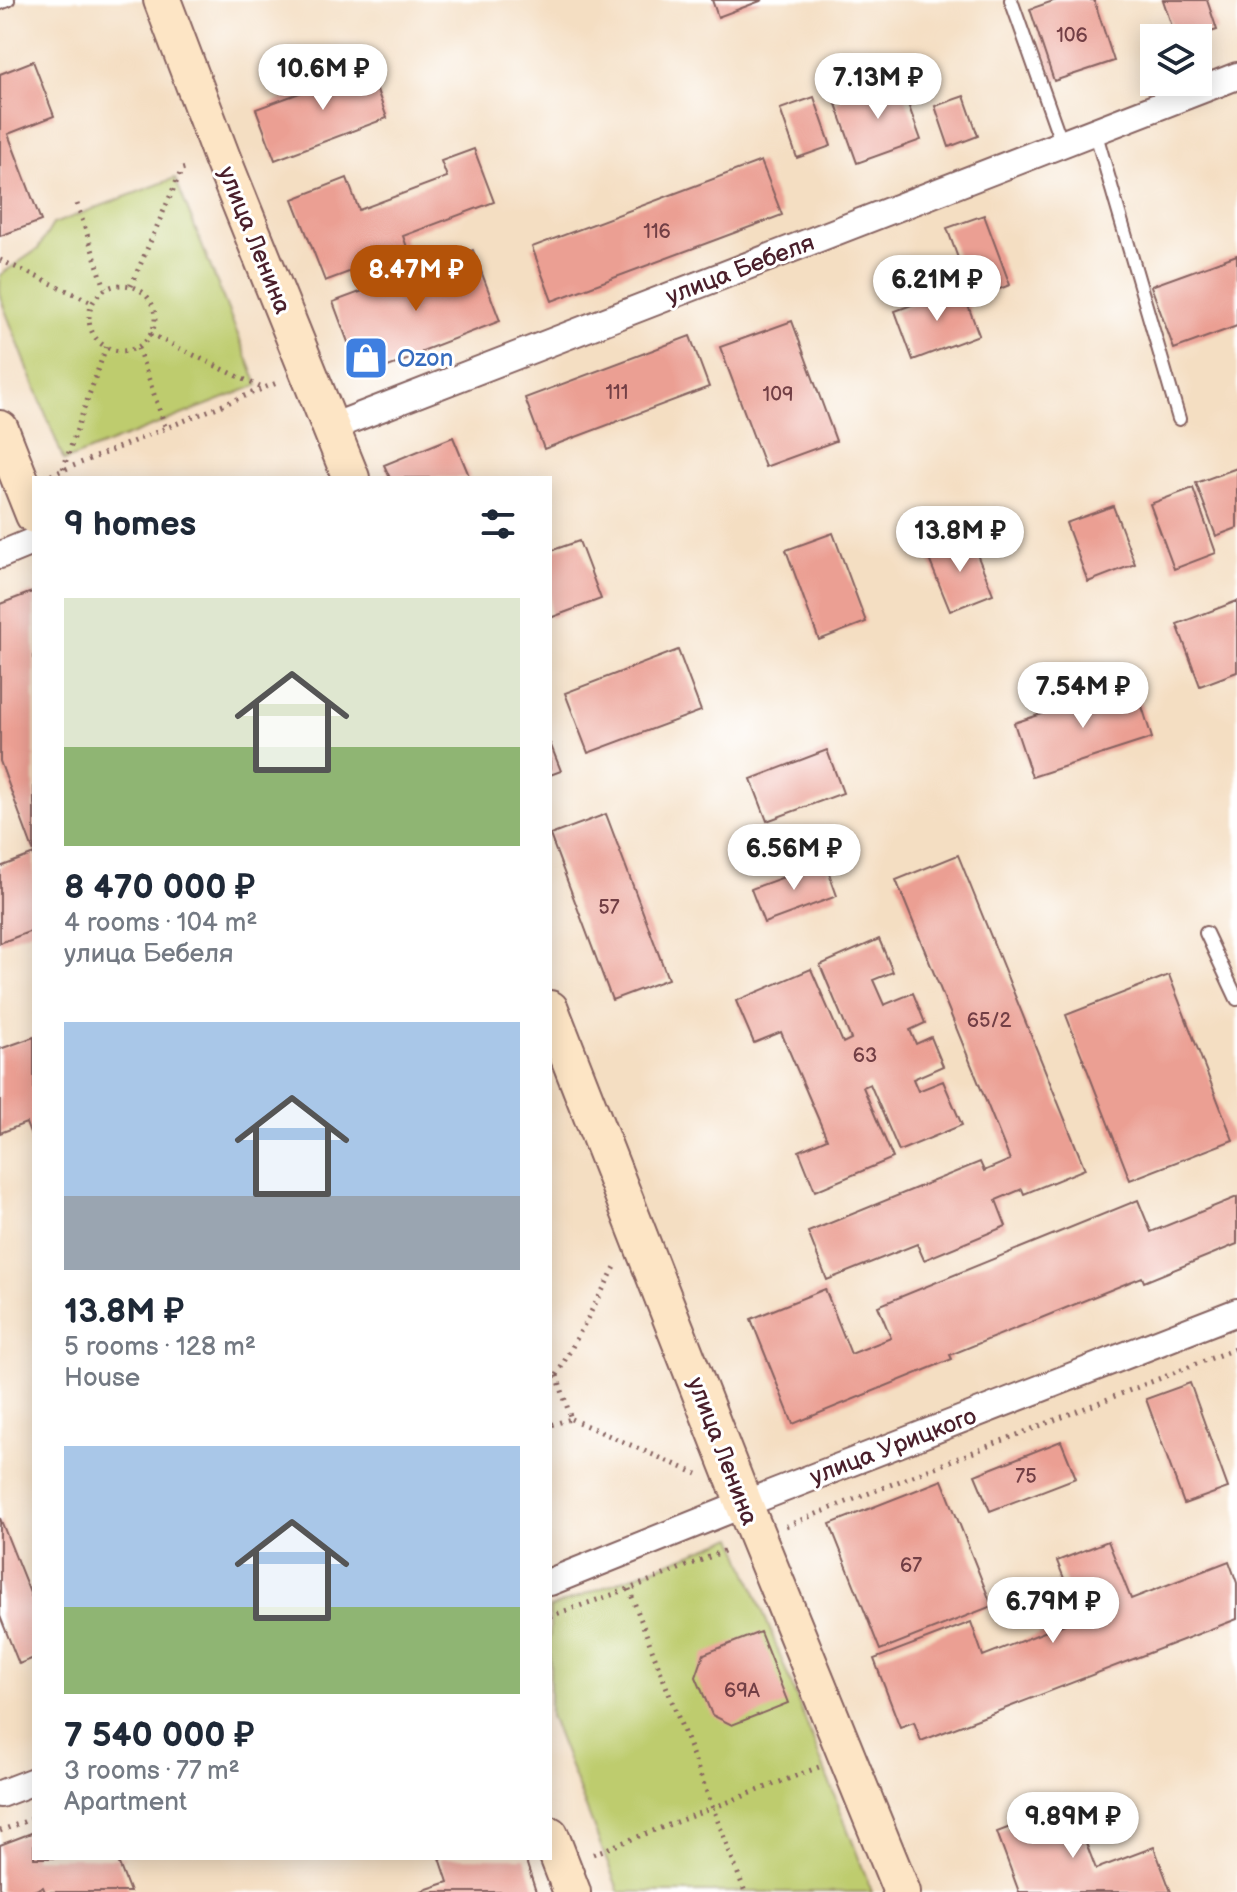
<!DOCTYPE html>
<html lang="en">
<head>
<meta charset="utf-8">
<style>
  :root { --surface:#fff; --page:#f2f2f3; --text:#1f2937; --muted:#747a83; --accent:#b45309 }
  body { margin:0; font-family:"Balsamiq Sans",sans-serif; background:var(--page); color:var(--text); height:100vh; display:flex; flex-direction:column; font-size:30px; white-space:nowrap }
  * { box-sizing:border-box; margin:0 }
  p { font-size:26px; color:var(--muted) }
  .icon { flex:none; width:44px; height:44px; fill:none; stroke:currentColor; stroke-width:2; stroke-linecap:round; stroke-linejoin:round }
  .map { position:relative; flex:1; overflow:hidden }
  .details { position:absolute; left:32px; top:476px; width:520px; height:1384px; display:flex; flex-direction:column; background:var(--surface); border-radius:0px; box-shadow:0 4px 20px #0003 }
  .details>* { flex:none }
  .fabs { position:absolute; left:1140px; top:24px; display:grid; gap:16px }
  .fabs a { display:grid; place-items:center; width:72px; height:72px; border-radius:0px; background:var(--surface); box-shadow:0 4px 20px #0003; font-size:40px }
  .price { position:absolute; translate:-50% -68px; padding:0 18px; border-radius:28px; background:#fff; color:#222; font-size:26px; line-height:52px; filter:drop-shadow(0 2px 4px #0008) }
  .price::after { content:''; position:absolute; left:50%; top:48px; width:24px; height:18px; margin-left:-12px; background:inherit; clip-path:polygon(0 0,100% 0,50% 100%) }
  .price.current { background:var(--accent); color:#fff }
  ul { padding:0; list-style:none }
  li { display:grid; align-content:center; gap:16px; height:424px; padding:0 32px }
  li span { display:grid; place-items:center; height:248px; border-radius:0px; color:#555 }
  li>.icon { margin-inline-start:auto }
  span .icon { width:144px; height:144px; fill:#fffc; stroke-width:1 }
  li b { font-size:34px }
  h2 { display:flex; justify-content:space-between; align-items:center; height:96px; padding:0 32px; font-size:34px }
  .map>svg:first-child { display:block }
  .green { fill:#becc6e; stroke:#84764c; stroke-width:2 }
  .building { fill:#eb9f93 }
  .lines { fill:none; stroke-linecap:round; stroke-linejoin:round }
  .lane-casing { stroke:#866260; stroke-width:16 }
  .street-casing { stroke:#866260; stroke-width:30 }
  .secondary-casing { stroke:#866260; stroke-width:40 }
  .path { stroke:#866260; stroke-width:5; stroke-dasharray:2 6; stroke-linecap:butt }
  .lane { stroke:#fff; stroke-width:12 }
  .street { stroke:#fff; stroke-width:26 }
  .secondary { stroke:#fde5c5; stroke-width:36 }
  .labels { text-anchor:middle; stroke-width:6; stroke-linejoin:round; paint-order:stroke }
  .number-label { font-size:20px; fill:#723f45 }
  .street-label { font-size:24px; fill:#4a1f2b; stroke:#fff }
  .shop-label { font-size:24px; fill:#366cbe; stroke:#fff; text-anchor:start }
</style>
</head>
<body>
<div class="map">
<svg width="1237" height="1892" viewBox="0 0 1237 1892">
  <rect width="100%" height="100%" fill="#fff"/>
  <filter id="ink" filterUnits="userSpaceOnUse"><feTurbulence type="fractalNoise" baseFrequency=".0125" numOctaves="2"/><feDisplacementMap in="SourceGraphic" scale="16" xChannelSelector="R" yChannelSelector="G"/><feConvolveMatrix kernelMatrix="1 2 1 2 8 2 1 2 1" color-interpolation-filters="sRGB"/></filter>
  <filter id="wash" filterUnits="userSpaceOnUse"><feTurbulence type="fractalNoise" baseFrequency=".006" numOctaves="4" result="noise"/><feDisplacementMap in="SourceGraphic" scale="32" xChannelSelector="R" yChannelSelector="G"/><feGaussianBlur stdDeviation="1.8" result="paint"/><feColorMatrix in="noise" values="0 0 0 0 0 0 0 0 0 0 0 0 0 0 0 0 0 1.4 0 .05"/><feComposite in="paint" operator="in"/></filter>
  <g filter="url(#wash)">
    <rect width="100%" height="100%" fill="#f4dec2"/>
    <path class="green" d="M175,178L258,385L64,461L0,297V275L38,249L53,224Z
      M734,1537L872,1892H619L550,1716V1608Z"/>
    <g id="blocks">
      <path class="building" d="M712,0H763L718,17Z
        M1056,0H1094L1114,61L1054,81L1030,9Z
        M1163,0H1207L1217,30L1191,38H1176Z
        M33,61L54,116L8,134L41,221L0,236V74Z
        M367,62L387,118L275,160L256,109L327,83L325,78Z
        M899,79L921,140L857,163L835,101Z
        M964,96L978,136L949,147L935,106Z
        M814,97L831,146L797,158L780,109Z
        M474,149L494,202L403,236L408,250L325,281L293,199L347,178L359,210L447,177L441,161Z
        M761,161L782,215L552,301L532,247Z
        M984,215L1010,285L973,299L947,228Z
        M473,250L500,321L422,351L423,354L361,377L333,302Z
        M1237,255V326L1174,349L1151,286Z
        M961,287L979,335L913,360L895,311Z
        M792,321L836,441L765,467L720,347Z
        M690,336L709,387L544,449L525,398Z
        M453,437L470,478H390L384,465Z
        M1237,468V528L1216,536L1196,483Z
        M1193,488L1216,553L1174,569L1150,504Z
        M1113,506L1135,564L1088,582L1066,523Z
        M833,533L866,622L819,640L786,550Z
        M970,537L993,594L950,611L927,554Z
        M579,541L601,599L550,618V551Z
        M32,592L34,596V853L0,761V604Z
        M1237,601V672L1200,686L1177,624Z
        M678,650L701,711L588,753L565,693Z
        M1135,684L1152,738L1032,777L1014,723Z
        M550,743L561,771L550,775Z
        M827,750L843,793L767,821L751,779Z
        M606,814L668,979L612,1000L550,835Z
        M34,854V930L0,943V867Z
        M958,855L1085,1169L1024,1194L1022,1189L996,1200L1006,1226L924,1260L917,1244L827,1280L808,1232L980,1162L984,1171L1010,1160L896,880Z
        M825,862L837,896L764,923L751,889Z
        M879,939L893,972L873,980L884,1005L913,993L925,1023L910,1030L916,1044L931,1037L943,1066L913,1079L918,1091L943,1081L962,1125L899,1151L870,1084L863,1087L893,1158L815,1191L799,1151L827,1139L781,1032L754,1043L736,1001L811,969L843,1043L851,1039L820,965Z
        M1169,975L1233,1140L1130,1180L1066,1015Z
        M34,1037V1144L26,1123L0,1133V1049Z
        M1237,1197V1244L1144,1282L1142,1277L950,1355L952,1359L793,1424L751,1319L825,1289L851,1354L891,1338L878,1306L1138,1200L1151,1232Z
        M1190,1383L1228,1488L1184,1504L1146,1399Z
        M1061,1441L1076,1478L990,1511L975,1475Z
        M942,1480L992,1606L880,1650L830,1524Z
        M0,1518L34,1603V1658L19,1664L0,1616Z
        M1108,1541L1131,1599L1229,1561L1237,1583V1619L921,1741L914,1722L900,1727L874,1659L971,1622L983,1656L1080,1618L1057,1561Z
        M760,1632L788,1703L732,1725L712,1715L696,1677L704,1654Z
        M1071,1804L1096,1869L1154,1847L1171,1892H1019L997,1832Z
        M34,1832V1858H125L118,1861L130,1892H45L43,1887L31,1892H2L0,1887V1845Z
        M440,1858H525L536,1892H418L448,1882Z"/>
    </g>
  </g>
  <g filter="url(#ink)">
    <use href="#blocks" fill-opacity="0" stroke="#866260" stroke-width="2"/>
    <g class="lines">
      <g class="lane-casing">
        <path id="lane" d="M1011,0L1062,144
          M0,3L8,0
          M1095,131L1179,419
          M1206,933L1237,999"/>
      </g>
      <g class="street-casing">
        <path id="street" d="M332,427L1237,76
          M0,555L34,541
          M550,1582L744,1504L1237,1312
          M0,1794L34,1781"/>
      </g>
      <g class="secondary-casing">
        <path id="secondary" d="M162,0L222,158L351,478
          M0,429L34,515
          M550,1009L744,1504L902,1892
          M550,1835L572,1892"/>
      </g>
      <path class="path" d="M77,204L105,288
        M0,260L92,302
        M89 318a33 33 0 1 1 66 0a33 33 0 1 1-66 0Z
        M131,286L182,169L190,167
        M150,334L264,389
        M138,348L166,429
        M63,469L106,347
        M51,475L279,382
        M557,1375L615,1267
        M550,1378L557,1375L571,1419L550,1425
        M571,1419L697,1474
        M786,1526L1237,1348
        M629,1589L745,1892
        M550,1616L629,1589L729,1549
        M0,1831L34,1818
        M593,1854L819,1767"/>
      <use href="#lane" class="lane"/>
      <use href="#street" class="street"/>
      <use href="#secondary" class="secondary"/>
    </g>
  </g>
  <defs>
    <g id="shop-square" transform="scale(2.3)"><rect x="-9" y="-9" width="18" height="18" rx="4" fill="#3f7fe0" stroke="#fff"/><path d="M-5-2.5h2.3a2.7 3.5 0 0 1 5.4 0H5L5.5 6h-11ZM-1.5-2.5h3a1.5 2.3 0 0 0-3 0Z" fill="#fff"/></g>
  </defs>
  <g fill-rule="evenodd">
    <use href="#shop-square" x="366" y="358"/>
  </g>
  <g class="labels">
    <g class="number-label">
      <text x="1072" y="42">106</text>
      <text x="657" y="238">116</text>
      <text x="617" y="399">111</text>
      <text x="778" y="401">109</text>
      <text x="609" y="914">57</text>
      <text x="989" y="1027">65/2</text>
      <text x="865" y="1062">63</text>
      <text x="1026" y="1483">75</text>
      <text x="911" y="1572">67</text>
      <text x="742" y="1697">69А</text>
    </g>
    <g class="street-label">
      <text transform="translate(255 240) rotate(68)" y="8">улица Ленина</text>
      <text transform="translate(740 269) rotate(-21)" y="8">улица Бебеля</text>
      <text transform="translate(893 1446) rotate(-21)" y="8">улица Урицкого</text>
      <text transform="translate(723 1451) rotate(69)" y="8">улица Ленина</text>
    </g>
    <g class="shop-label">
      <text x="397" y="366">Ozon</text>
    </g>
  </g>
</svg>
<div class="fabs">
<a><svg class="icon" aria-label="layers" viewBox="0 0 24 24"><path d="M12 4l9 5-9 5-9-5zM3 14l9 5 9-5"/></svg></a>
</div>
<b class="price" style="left:323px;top:112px">10.6M ₽</b>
<b class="price" style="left:878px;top:121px">7.13M ₽</b>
<b class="price current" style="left:416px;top:313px">8.47M ₽</b>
<b class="price" style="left:937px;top:323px">6.21M ₽</b>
<b class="price" style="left:960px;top:574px">13.8M ₽</b>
<b class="price" style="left:1083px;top:730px">7.54M ₽</b>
<b class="price" style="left:794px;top:892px">6.56M ₽</b>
<b class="price" style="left:1053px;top:1645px">6.79M ₽</b>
<b class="price" style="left:1073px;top:1860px">9.89M ₽</b>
<section class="details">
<h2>9 homes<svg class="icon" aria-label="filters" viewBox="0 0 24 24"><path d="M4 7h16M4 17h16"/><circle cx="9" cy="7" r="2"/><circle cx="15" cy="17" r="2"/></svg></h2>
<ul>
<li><span style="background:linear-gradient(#dfe7d0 60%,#8fb573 0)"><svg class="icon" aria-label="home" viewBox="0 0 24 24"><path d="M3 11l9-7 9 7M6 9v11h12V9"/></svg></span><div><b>8 470 000 ₽</b><p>4 rooms · 104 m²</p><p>улица Бебеля</p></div></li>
<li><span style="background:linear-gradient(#a9c7e8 70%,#9aa5b1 0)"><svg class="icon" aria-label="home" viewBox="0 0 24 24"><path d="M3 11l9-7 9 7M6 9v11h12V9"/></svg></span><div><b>13.8M ₽</b><p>5 rooms · 128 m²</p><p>House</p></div></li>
<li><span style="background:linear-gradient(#a9c7e8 65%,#8fb573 0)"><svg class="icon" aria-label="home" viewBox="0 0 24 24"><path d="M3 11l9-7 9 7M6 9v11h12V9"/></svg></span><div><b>7 540 000 ₽</b><p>3 rooms · 77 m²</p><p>Apartment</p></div></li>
</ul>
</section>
</div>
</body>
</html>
